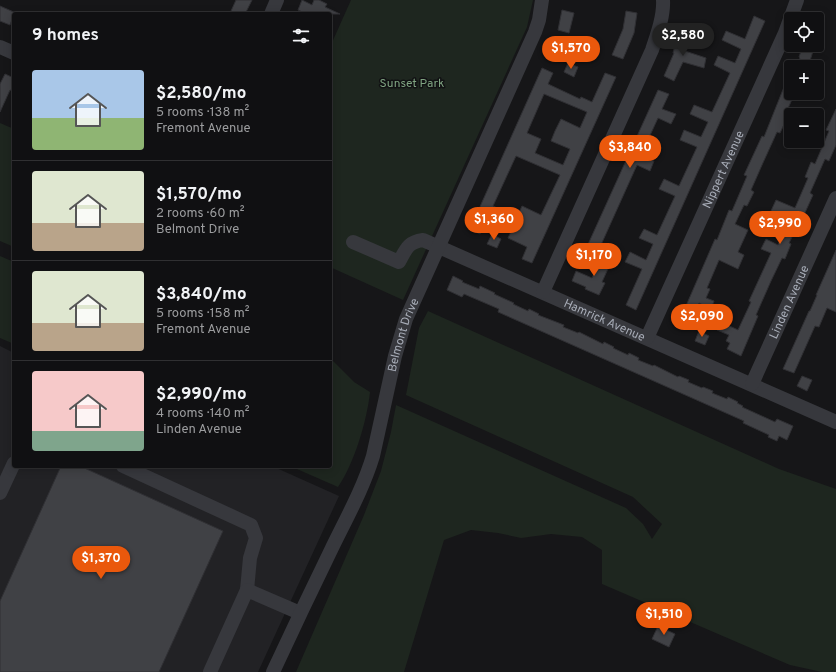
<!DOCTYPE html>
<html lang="en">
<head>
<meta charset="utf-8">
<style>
  :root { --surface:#101012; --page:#19191b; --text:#f1f3f6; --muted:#9c9d9f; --line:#303032; --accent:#ea580c }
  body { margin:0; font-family:Overpass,sans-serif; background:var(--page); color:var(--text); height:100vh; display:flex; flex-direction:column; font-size:15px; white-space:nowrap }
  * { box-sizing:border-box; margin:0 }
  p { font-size:13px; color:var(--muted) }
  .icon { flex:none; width:22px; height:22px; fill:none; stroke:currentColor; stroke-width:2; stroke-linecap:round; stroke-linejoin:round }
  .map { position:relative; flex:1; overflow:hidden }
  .sheet { position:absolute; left:12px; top:12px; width:320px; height:456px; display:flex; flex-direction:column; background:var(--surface); border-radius:4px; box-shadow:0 2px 10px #0003,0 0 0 1px var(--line) }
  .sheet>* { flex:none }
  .controls { position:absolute; left:784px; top:12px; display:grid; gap:8px }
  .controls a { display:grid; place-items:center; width:40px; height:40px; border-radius:4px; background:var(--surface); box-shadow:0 2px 10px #0003,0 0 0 1px var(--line); font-size:20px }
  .price { position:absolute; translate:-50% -34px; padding:0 9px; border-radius:14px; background:var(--accent); color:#fff; font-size:13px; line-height:26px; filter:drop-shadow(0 1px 2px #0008) }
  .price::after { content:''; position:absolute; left:50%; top:24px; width:12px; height:9px; margin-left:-6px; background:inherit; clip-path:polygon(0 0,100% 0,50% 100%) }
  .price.active { background:#222; color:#fff }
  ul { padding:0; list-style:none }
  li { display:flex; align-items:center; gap:12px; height:100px; padding:0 20px }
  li+li { border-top:1px solid var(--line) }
  li span { display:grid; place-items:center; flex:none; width:112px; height:80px; border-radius:4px; color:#555 }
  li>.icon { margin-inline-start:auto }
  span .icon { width:48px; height:48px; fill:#fffc; stroke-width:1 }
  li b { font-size:17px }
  h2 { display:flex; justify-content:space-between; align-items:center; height:48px; padding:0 20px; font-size:17px }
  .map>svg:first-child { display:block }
  .built { fill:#222225 }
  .green { fill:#1e261f }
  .building { fill:#404145; stroke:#303034; fill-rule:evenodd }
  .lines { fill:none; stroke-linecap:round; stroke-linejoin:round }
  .minor { stroke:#37383d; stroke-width:14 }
  .labels { text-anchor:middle; stroke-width:3; stroke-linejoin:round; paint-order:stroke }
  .park-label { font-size:12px; fill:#7fa381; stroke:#111113 }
  .street-label { font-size:12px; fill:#a8adb8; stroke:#111113 }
</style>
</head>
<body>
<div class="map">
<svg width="836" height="672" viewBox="0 0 836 672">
  <rect width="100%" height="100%" fill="#161618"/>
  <path class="built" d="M0,346L14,353V466H272L339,496L258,672H0Z"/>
  <path class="green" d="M351,0H533L527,27L403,300L330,267V47Z
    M0,123L14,129V247L0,241Z
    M0,256L14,262V344L0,338Z
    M428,311L779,469L836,489V672H822L790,665L602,584V550L582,537L551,534L521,538L498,533L471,530L444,540L404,672H296L364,515L381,471L391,432L396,405L626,508L643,524L652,539L662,524L633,497L406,395L419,328Z
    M332,360L354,382L370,392C367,421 354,464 338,487L290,466H330V361Z"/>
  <path class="building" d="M236,0H252L245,14H236L231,11Z
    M302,0L312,5L314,0H319L327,4L325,7L340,14H307L298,10Z
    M0,6L16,13L14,14L10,25L0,21Z
    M562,10L574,13L569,33L558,30Z
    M626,11L637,13L634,33L623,59L612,55L623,29Z
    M754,16L765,21L636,310L626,305L642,269L625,262L630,252L646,260L653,244L639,238L644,229L657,235L675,196L659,189L664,179L679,186L697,147L680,140L684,130L701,137L708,122L690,114L694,105L712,112L730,73L714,65L718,56L735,63L741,49L722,40L726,31L745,39Z
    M678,32L690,36L685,51L706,58L704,68L683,62L674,81L664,76L674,53H673Z
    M803,45H815L808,67H796L800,58L799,57Z
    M568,63L578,67L574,77L564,72Z
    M542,68L553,73L548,84L580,99L581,97L592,102L605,73L616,77L532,263L522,259L527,247L508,238L513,227L489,216L480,234L470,229ZM544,94L587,112L580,128L561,119L555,131L551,141L570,149L563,165L535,153L541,139L527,133ZM516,156L560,175L541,215L522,206L517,217L493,206Z
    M5,74L14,78V91L10,90L0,112V84Z
    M784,87L791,90V93H795L784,117L787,118L780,133L777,132L762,165L751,190L754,192L747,206L744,205L735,224L748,230L738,252L744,255L738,269L719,260L707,288L710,289L706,298L714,301L711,309L699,303L693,319L696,320L692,328L679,322L715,239L717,240L729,210L732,211L747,176L744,175L762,136L764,137Z
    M658,90L669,94L662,109L676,114L671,124L658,118L641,155L654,161L650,171L637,165L596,256L585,251Z
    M836,109V145L829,161L825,159L810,193L813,195L798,228L797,227L789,243L791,244L785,259L782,258L771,281L756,315L758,316L741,356L727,349L730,343L726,341L729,335L717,330L721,322L738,330L751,302L749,301L771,253L761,249L766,239L778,245L785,229L782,227L786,219L770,213L776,200L795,208L808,178L805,177L811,162L815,164L829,131L826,130Z
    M492,234L501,239L497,248L487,244Z
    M836,250V312L827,308L819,327L815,326L794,373L783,369L809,311H810L817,295H816Z
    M602,255L612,260L602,282L605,283L599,295L585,289L586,287L572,281L576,271L592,278Z
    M453,276L463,281L462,282L479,289L480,286L495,293L494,294L514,303L513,304L528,311L529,309L539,314L538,315L564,325L563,327L578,333L579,332L603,344L604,342L614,347L613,348L628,355L629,353L639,358L638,360L653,366L654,365L678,377L679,376L689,380L688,382L702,388L703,387L713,391L712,393L727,399L728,397L738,402L737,403L743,406L742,407L775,422L777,419L793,426L787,440L779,436L777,441L768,437L769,435L743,423L744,421L498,312L499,309L464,294L462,297L447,290Z
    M699,331L709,336L705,345L695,341Z
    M802,376L812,380L807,391L797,386Z
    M61,466H80L223,531L159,672H0V601Z
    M658,626L675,634L669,647L652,639Z"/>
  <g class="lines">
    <g class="minor">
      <path d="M271,14L277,0"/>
      <path d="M0,47L14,53"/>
      <path id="s1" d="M353,242L399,262C406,249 408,242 423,240L836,422"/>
      <path d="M543,292L652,50C657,35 664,16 663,0"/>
      <path id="s2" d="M647,338L785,33L797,0"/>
      <path id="s3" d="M752,384L836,198"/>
      <path d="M123,466L251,525L256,538L250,558L247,590"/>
      <path d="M0,493L14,463"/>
      <path d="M210,672L247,590L300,613"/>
      <path id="s4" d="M273,672C292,631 311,591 331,550C346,519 363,489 373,456L395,356L406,319L535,32L539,20L542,0"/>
    </g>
  </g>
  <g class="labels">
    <g class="park-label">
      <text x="412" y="87">Sunset Park</text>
    </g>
    <g class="street-label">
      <text dy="4" stroke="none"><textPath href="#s2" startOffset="185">Nippert Avenue</textPath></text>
      <text dy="4" stroke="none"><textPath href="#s3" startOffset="90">Linden Avenue</textPath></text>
      <text dy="4" stroke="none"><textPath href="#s1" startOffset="283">Hamrick Avenue</textPath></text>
      <text dy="4" stroke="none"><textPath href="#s4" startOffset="363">Belmont Drive</textPath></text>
    </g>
  </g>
</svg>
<div class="controls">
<a><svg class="icon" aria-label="locate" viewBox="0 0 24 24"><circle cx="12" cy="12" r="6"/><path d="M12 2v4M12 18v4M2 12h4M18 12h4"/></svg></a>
<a>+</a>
<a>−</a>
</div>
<b class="price active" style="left:683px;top:57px">$2,580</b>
<b class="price" style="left:571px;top:70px">$1,570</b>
<b class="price" style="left:630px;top:169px">$3,840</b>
<b class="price" style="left:494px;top:241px">$1,360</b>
<b class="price" style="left:780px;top:245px">$2,990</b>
<b class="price" style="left:594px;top:277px">$1,170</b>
<b class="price" style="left:702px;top:338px">$2,090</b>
<b class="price" style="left:101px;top:580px">$1,370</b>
<b class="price" style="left:664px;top:636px">$1,510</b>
<section class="sheet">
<h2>9 homes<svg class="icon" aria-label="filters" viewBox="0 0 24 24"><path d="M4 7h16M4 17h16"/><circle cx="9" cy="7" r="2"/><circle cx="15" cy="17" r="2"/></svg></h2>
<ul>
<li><span style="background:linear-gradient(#a9c7e8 60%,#8fb573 0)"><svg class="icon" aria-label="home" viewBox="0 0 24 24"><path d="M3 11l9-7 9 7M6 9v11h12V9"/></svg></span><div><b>$2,580/mo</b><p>5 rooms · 138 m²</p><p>Fremont Avenue</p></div></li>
<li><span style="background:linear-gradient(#dfe7d0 65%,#b9a48a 0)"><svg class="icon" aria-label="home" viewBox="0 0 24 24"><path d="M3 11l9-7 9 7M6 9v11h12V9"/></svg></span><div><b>$1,570/mo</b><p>2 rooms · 60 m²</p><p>Belmont Drive</p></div></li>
<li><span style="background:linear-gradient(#dfe7d0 65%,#b9a48a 0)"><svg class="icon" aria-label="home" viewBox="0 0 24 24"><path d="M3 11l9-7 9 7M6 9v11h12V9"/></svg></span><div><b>$3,840/mo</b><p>5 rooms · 158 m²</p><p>Fremont Avenue</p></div></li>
<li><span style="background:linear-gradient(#f6c9c9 75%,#7fa58c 0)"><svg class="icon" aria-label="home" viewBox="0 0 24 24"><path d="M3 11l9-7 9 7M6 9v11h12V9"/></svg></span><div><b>$2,990/mo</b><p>4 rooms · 140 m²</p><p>Linden Avenue</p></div></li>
</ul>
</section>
</div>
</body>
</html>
